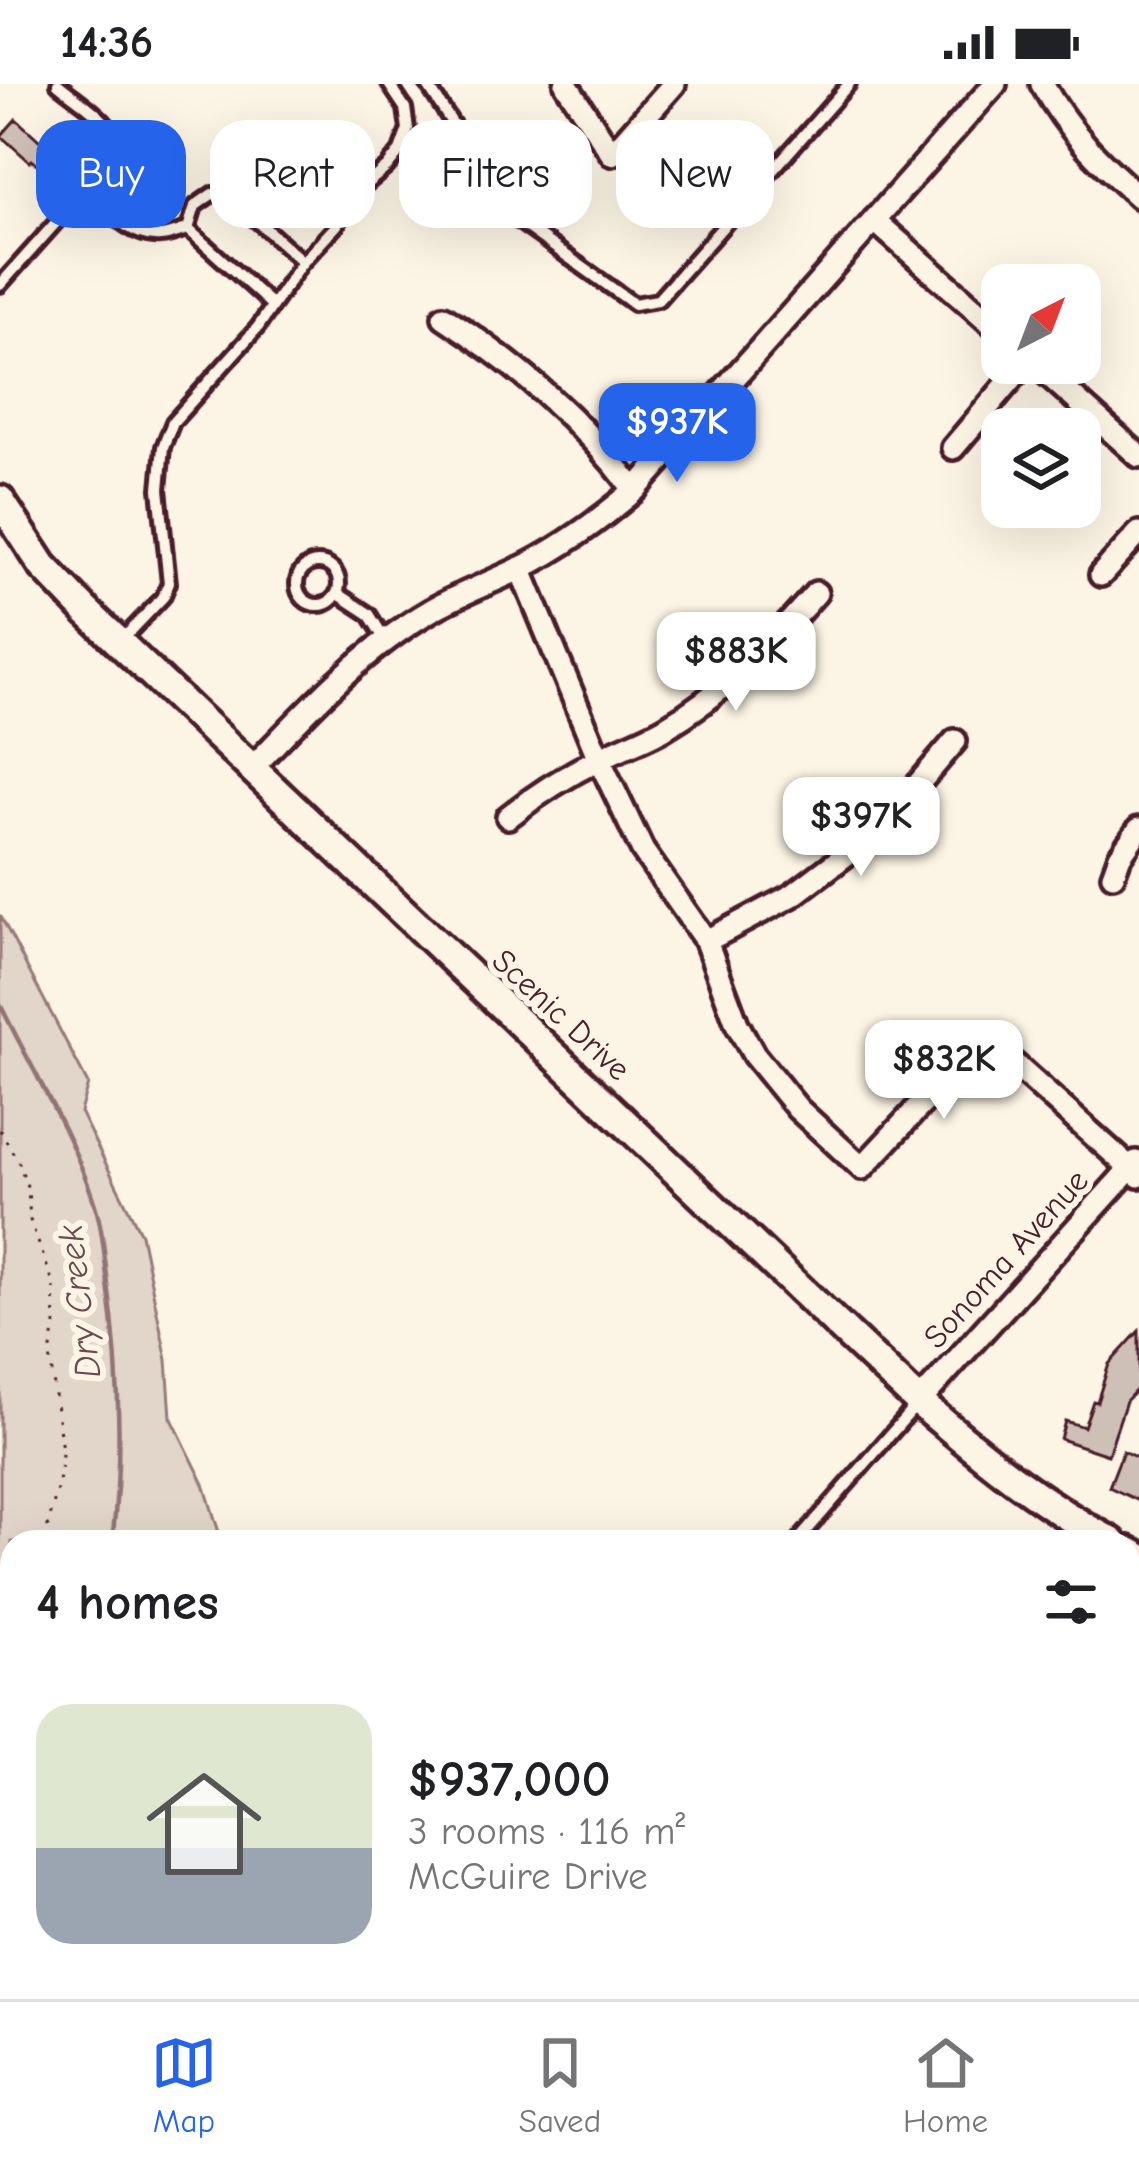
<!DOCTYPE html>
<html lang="en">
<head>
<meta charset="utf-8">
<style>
  :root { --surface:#fff; --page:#f6f6f6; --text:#202124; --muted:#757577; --line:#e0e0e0; --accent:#2563eb }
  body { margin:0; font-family:"Comic Neue",sans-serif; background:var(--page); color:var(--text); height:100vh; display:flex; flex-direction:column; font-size:45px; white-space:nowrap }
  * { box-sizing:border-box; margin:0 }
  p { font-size:39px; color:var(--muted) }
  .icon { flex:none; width:66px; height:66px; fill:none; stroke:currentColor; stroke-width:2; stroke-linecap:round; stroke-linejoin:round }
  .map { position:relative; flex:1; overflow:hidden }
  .side { position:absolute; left:0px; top:1446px; width:1140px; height:471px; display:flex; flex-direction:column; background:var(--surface); border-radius:36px 36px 0 0; box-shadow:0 12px 48px #0002 }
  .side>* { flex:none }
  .hud { position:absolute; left:36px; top:36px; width:1068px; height:108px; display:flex; gap:24px }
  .needle { width:78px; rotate:42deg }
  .fabs { position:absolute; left:981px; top:180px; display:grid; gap:24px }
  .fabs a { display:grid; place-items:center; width:120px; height:120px; border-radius:24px; background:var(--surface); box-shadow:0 12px 48px #0002; font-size:60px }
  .price { position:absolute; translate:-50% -102px; padding:0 27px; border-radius:24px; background:#fff; color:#222; font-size:39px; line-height:78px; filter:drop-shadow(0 3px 6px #0008) }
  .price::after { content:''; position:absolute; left:50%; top:72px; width:36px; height:27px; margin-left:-18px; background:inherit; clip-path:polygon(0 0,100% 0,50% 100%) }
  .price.active { background:var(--accent); color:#fff }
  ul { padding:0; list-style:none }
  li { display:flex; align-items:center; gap:36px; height:300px; padding:0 36px }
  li+li { border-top:3px solid var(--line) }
  li span { display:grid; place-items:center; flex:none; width:336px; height:240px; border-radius:36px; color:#555 }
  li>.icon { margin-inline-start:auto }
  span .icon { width:144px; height:144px; fill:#fffc; stroke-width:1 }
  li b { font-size:51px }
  h2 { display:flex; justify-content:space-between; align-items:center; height:144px; padding:0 36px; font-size:51px }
  .tag { padding:0 42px; border-radius:36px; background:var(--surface); box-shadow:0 12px 48px #0002; font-size:42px; line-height:108px }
  .tag.active { background:var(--accent); color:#fff }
  .status { display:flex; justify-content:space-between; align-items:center; height:84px; padding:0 60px; background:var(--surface); direction:ltr }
  .status svg { height:33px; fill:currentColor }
  .tabs { display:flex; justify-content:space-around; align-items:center; height:168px; border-top:3px solid var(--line); background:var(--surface); font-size:33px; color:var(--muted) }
  .tabs a { display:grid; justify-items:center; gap:6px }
  .tabs .active { color:var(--accent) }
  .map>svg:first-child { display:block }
  .green { fill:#e2d5ca; stroke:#967a7a; stroke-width:3 }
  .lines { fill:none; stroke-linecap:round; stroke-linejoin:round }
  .stream { stroke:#917474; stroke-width:4.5 }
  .building { fill:#cfc0b7; stroke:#4a1f2b; stroke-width:3 }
  .lane-casing { stroke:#4a1f2b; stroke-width:20 }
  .street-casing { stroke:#4a1f2b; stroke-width:30 }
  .secondary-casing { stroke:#4a1f2b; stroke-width:36 }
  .path { stroke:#4a1f2b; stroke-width:3; stroke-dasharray:3 9; stroke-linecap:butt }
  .lane { stroke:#fcf5e5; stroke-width:10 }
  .street { stroke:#fcf5e5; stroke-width:21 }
  .secondary { stroke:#fcf5e5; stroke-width:27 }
  .labels { text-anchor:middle; stroke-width:12; stroke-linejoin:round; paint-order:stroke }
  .street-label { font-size:33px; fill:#4a1f2b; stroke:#fcf5e5 }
  .water-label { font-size:36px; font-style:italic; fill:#6d4950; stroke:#fcf5e5 }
</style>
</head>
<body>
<div class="status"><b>14:36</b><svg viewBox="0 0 49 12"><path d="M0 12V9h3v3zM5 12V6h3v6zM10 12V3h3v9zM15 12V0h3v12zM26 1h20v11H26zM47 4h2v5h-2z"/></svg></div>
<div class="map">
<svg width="1139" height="1915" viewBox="0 0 1139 1915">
  <rect width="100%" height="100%" fill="#fcf5e5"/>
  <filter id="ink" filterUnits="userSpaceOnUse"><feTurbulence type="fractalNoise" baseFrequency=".00833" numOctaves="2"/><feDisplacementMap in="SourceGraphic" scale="24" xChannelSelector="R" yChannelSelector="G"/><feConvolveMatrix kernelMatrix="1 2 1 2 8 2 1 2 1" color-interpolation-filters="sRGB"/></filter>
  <g filter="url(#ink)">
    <path class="green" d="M0,831L88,1000L80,1028L141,1150L167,1276L171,1333L204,1400L222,1458H12V1760L0,1762Z"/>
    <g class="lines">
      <path class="stream" d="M0,920C31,984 78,1060 97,1128C103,1148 104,1171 107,1192C119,1278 123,1371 112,1458"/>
    </g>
    <path class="building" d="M16,35L51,67L53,65L65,75L51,92L32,76L30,78L1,52Z
      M1139,1247V1303L1126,1317L1108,1371L1060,1355L1065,1337L1084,1343L1093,1317L1097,1318L1109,1280Z
      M1123,1367L1139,1375V1417L1109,1403Z"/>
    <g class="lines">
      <g class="lane-casing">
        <path id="lane" d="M427,0L506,123L518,137L634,220L658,216L849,0
          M85,107C105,124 132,155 160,152C169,152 179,147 188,145L195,122L212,110L229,112L303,178
          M188,145L272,221
          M0,201L119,68C117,38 79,18 58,0
          M297 500a21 21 0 1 1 42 0a21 21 0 1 1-42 0Z
          M337,509L369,530L386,557
          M121,557L163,513L169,499L159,405L163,363L173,338L258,243L301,180L337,141L351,113L387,83L400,67L408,45L405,24L389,0
          M797,1458L917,1320
          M1128,1833L1139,1820
          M1057,1915L1066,1905"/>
      </g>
      <g class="street-casing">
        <path id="street" d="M566,0L612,70L674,0
          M1042,0C1069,48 1098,77 1139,113
          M874,136L1002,249
          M444,233C520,283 579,334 635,406
          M1035,279L1139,372
          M953,364L1025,279
          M520,484L599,675L643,767L706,857L737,940L754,971L798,1025L862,1084L984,953L1139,1092
          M1101,491L1139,449
          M251,685C307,627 360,568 430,527C459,510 491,499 521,484C563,463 600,436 635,406L995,0
          M508,733C538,709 569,690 603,673C623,663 643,656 663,645C724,610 770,561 816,509
          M1113,791L1120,772L1139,745
          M706,857L793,811L880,745L955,657
          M919,1318L1136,1078"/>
      </g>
      <g class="secondary-casing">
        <path id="secondary" d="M0,416L43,482L85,526L919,1318C980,1370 1040,1420 1112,1458
          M1128,1467L1139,1473"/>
      </g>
      <path class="path" d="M0,1046L19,1079L28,1105L30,1136L54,1201L55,1241L50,1271L62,1367L61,1389L44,1458
        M0,1727L3,1738L4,1785
        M5,1747L12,1731
        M0,1779L4,1785L12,1823
        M47,1905L52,1915"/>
      <use href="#lane" class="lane"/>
      <use href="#street" class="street"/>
      <use href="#secondary" class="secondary"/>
    </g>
  </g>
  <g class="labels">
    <g class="street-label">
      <text transform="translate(562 930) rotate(43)" y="12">Scenic Drive</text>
      <text transform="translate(1005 1174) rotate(-48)" y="12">Sonoma Avenue</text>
    </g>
    <g class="water-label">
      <text transform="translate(78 1218) rotate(-97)" y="13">Dry Creek</text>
    </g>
  </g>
</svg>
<div class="fabs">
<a><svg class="needle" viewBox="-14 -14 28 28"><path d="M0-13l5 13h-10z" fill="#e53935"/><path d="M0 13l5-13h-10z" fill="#757577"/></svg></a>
<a><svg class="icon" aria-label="layers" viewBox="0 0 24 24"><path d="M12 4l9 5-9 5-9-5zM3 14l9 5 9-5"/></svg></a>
</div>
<b class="price active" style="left:677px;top:401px">$937K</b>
<b class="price" style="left:736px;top:630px">$883K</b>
<b class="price" style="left:861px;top:795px">$397K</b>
<b class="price" style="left:944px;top:1038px">$832K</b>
<div class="hud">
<a class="tag active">Buy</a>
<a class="tag">Rent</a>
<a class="tag">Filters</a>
<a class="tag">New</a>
</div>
<section class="side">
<h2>4 homes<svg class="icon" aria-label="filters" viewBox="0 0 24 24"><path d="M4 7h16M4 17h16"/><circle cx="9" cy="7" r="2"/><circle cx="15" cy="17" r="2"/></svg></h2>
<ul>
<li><span style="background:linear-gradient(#dfe7d0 60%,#9aa5b1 0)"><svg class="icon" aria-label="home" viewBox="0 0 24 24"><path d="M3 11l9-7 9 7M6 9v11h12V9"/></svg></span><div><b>$937,000</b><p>3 rooms · 116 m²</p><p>McGuire Drive</p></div></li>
</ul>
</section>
</div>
<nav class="tabs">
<a class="active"><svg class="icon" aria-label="map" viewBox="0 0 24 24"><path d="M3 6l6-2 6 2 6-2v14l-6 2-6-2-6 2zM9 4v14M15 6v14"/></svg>Map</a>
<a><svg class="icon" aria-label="saved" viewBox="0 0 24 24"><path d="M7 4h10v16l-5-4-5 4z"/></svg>Saved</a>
<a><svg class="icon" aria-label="home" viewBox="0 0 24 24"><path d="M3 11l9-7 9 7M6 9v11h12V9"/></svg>Home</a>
</nav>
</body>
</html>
